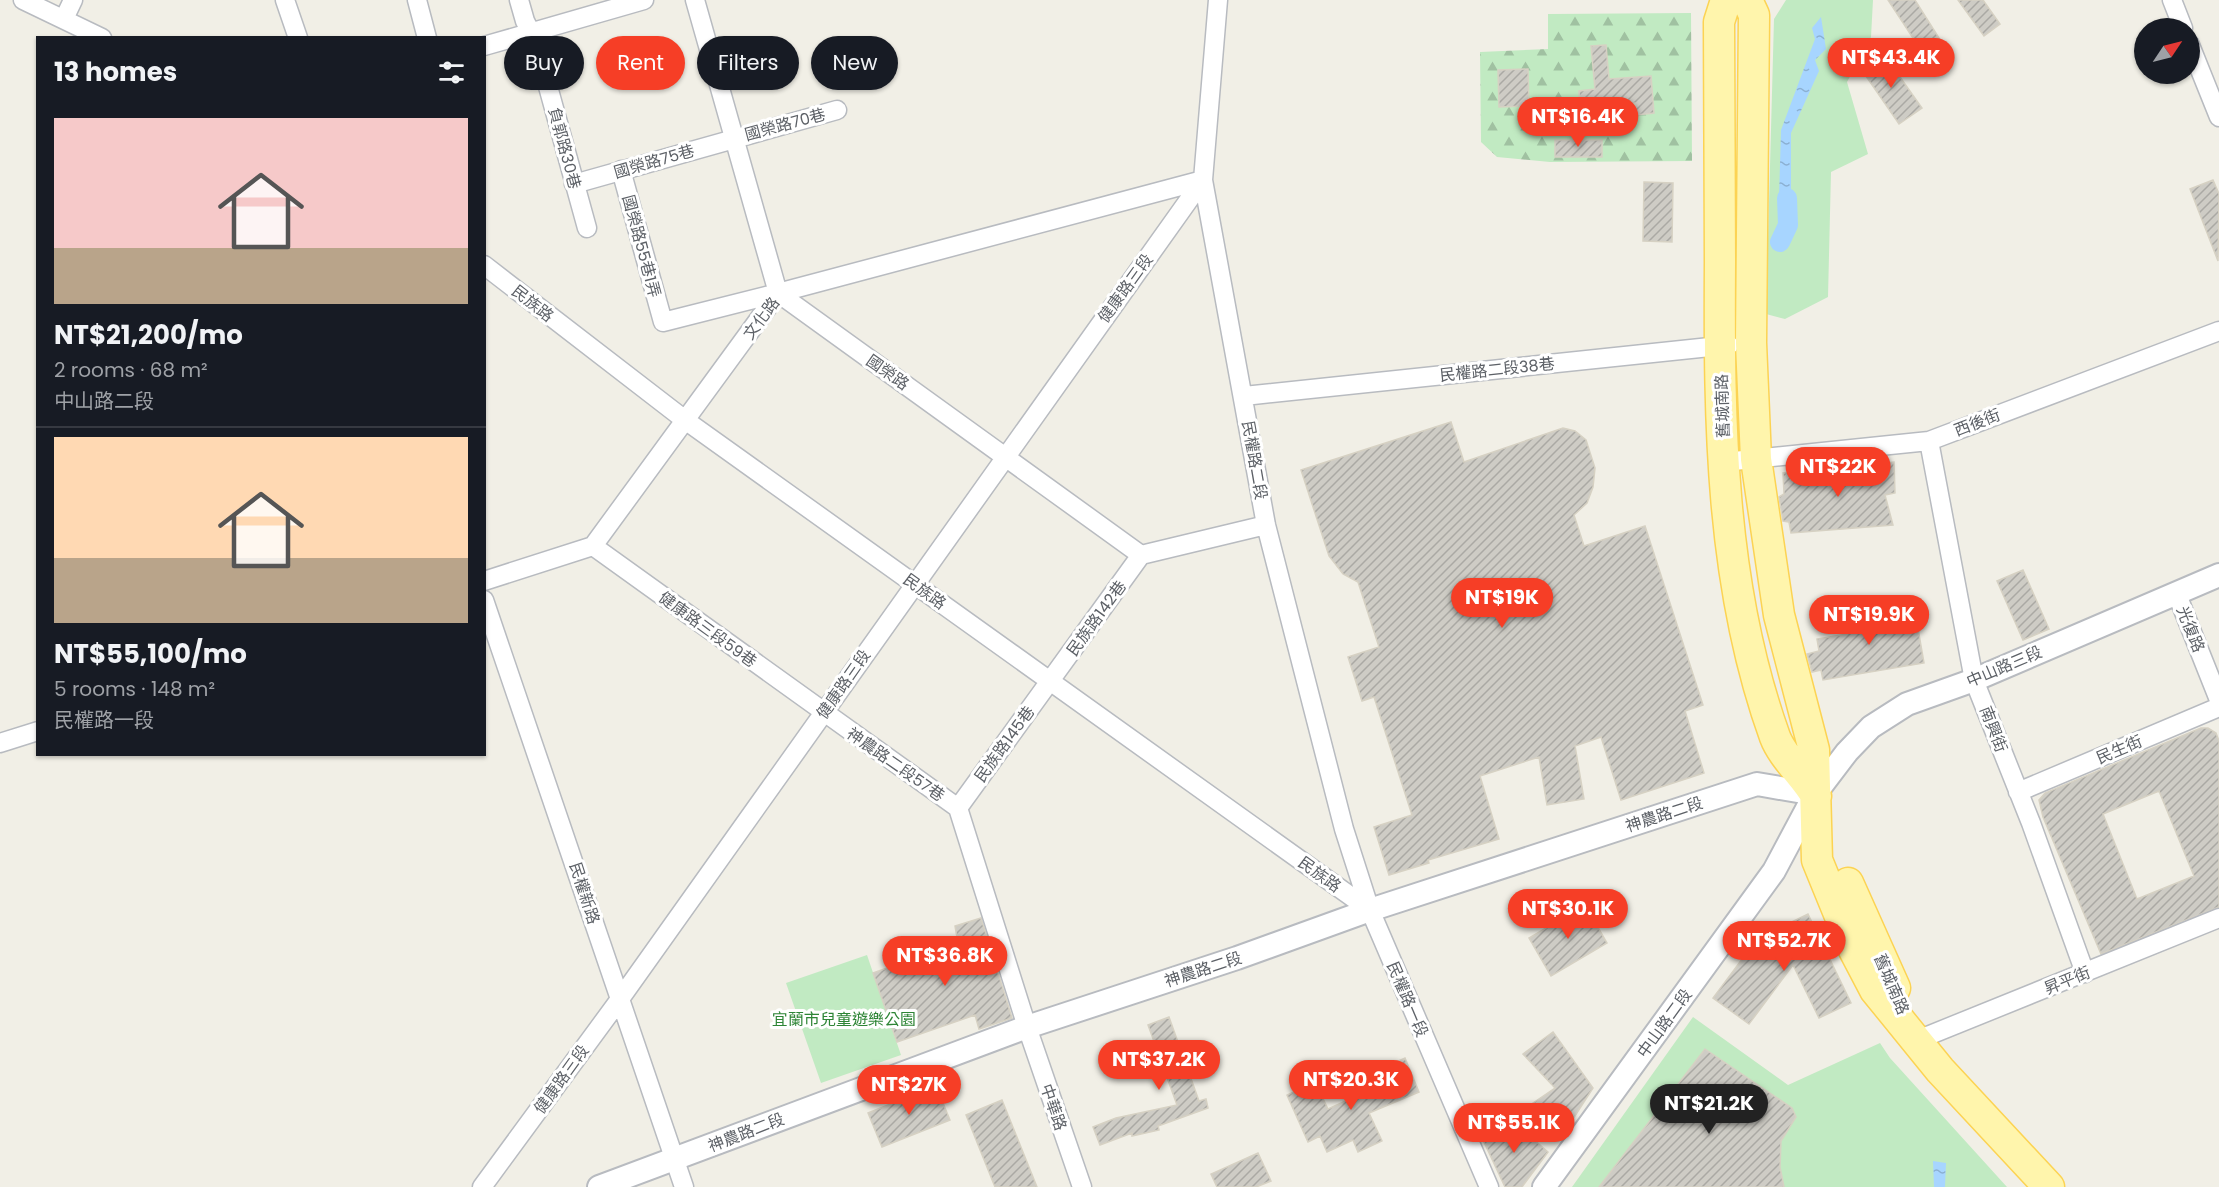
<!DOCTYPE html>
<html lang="en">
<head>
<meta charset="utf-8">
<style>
  :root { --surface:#171b24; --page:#242831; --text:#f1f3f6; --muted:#9ea1a6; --line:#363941; --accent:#f63e26 }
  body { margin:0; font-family:Poppins,"Noto Sans TC",sans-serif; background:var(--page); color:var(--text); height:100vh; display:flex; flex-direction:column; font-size:22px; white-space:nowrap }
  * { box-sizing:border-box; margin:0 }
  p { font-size:20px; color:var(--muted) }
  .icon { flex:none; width:33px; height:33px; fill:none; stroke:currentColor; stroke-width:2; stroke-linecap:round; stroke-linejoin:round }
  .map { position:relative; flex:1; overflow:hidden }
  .details { position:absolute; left:36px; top:36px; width:450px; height:720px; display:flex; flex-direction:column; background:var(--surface); border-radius:0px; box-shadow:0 2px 4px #0004 }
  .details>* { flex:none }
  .hud { position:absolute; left:504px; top:36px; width:570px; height:54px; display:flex; gap:12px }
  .needle { width:39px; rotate:55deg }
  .tools { position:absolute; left:2134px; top:18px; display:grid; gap:12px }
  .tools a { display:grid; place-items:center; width:66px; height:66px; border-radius:50%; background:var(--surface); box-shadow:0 2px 4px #0004; font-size:30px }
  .price { position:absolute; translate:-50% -51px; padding:0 14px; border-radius:21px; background:var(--accent); color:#fff; font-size:20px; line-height:39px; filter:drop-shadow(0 2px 3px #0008) }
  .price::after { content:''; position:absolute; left:50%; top:36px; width:18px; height:14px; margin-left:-9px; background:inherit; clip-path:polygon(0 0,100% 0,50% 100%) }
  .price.selected { background:#222; color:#fff }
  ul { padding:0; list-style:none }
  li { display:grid; align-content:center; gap:12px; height:318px; padding:0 18px }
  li+li { border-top:2px solid var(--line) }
  li span { display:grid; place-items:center; height:186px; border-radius:0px; color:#555 }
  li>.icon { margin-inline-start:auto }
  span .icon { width:108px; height:108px; fill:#fffc; stroke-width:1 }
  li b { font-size:26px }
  h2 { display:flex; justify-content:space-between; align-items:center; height:72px; padding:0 18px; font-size:26px }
  .tag { padding:0 21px; border-radius:27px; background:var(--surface); box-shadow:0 2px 4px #0004; font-size:21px; line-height:54px }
  .tag.selected { background:var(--accent); color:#fff }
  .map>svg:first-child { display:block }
  .green { fill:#c1eac2 }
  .forest { fill:url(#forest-firs) }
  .water { fill:url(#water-ripples) }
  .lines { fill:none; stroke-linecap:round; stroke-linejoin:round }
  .canal { stroke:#a7d5ff; stroke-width:20 }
  .building { fill:url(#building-hatch); stroke:#d6d1c3; stroke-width:1.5; fill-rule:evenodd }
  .minor-casing { stroke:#b8bbc0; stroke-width:21 }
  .tertiary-casing { stroke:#b8bbc0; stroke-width:26 }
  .primary-casing { stroke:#fcd353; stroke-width:33 }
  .minor { stroke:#fff; stroke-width:18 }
  .tertiary { stroke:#fff; stroke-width:22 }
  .primary { stroke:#fff5ac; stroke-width:30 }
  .labels { text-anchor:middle; stroke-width:6; stroke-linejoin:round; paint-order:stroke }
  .street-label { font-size:16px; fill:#5d6167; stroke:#fff }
  .park-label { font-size:16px; fill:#2e8536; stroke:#fff }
</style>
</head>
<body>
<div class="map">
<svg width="2219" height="1187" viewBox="0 0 2219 1187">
  <defs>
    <pattern id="forest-firs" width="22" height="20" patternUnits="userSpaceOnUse" patternTransform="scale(1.5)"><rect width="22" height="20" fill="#c1eac2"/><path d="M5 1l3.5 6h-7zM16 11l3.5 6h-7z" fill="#a0c1a1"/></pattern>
    <pattern id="water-ripples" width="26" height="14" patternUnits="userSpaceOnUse" patternTransform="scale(1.5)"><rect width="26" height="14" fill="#a7d5ff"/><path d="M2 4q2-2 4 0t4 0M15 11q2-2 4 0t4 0" fill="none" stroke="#8bb0d2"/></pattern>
    <pattern id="building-hatch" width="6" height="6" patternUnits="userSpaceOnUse" patternTransform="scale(1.5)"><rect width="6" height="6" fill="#ceccc5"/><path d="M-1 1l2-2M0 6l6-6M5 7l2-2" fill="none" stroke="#aaa9a4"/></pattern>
  </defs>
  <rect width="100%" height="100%" fill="#f1efe6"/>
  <path class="green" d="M1786,0H1873L1871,37L1847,82L1868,154L1831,172L1828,297L1785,319L1766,314L1774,19Z
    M867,955L901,1055L821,1083L786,983Z
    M1693,1017L1788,1085L1880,1043L1890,1058L2007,1187H1572Z"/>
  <path class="forest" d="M1691,13L1692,161L1550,162L1497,157L1481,142L1480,52L1548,49V14Z"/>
  <path class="water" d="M1821,17L1826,49L1815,60L1819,71L1791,133V220L1778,232L1781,130L1815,39L1812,28Z
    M1933,1161L1946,1163L1945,1187H1934Z"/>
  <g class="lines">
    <path class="canal" d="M1780,242L1788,225L1787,198"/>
  </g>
  <path class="building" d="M1888,0H1915L1946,49L1928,61Z
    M1958,0H1983L2000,24L1984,36Z
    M1606,45L1609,79L1651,76L1654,113L1636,115L1635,103L1580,108L1579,91L1595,89L1591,46Z
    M1883,53L1922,108L1899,124L1861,69Z
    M1528,69L1529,106L1499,107L1498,70Z
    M1555,140H1602V157H1555Z
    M2213,180L2219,194L2218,261L2190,189Z
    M1644,182L1673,183L1672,242L1643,241Z
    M1451,422L1464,462L1563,428L1575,431L1586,440L1595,468L1593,487L1587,503L1574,515L1584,546L1645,526L1703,705L1685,711L1704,773L1621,800L1601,737L1575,746L1584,799L1547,805L1539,757L1480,776L1499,839L1428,860L1429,863L1389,875L1374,827L1412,815L1374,697L1362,701L1348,657L1379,647L1358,582L1343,574L1329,556L1301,470Z
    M1894,462L1895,493L1885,495L1893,525L1791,533L1789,522L1783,521L1779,497L1784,494L1783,473Z
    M2023,570L2049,629L2023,640L1997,581Z
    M1892,607L1894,621L1916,617L1924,663L1823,680L1821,670L1812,672L1807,654L1819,651L1817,639L1847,634V617Z
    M2201,728H2208L2216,733L2219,741V907L2101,954L2043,817L2039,800L2045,793ZM2159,791L2194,876L2137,899L2103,814Z
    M1585,905L1607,943L1551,976L1529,938Z
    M1808,914L1851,1003L1819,1018L1793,965L1749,1024L1713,998L1757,939Z
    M981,918L1012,1018L979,1029L975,1015L897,1042L873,973L958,943L955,926Z
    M1169,1017L1199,1101L1206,1099L1208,1108L1158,1126L1159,1130L1132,1136V1133L1100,1145L1093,1127L1116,1118L1177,1105L1148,1025Z
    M1553,1032L1593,1088L1566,1130L1533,1103L1555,1088L1523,1054Z
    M1705,1049L1792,1108L1796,1117L1781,1141L1780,1167L1784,1187H1599Z
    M1405,1058L1419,1092L1369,1113L1382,1141L1358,1152L1353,1140L1327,1152L1320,1136L1308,1142L1287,1095L1315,1082L1328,1109L1368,1091L1366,1087L1396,1075L1392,1064Z
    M936,1086L950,1120L882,1147L868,1113Z
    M1002,1100L1037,1187H995L966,1115Z
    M1509,1118L1548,1152L1522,1187H1505L1483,1140Z
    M1258,1153L1271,1181L1256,1187H1217L1211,1174Z"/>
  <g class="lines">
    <g class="minor-casing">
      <path id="minor" d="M23,0L102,38
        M285,0L298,38
        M417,0L427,38
        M519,0L525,21L536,43L587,228
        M695,0L778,293L1141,555L1266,525
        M1218,0L1203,180L1266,525L1344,829L1370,910L1489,1187
        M2172,0L2183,28
        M64,19L73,0
        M2190,45L2219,117
        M484,46L644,0
        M621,170L663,322L778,293
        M574,184L837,110
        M484,265L685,420L1370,910
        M1244,396L1729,345
        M1929,441L1974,680L2031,823L2085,973
        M1724,462L1929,441L2219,331
        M593,546L958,808L1027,1027L1082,1187
        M484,581L593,546L778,293L1203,180
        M2176,592L2219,700
        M484,600L684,1187
        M0,743L38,731
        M2018,792L2219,707
        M958,808L1141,555
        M1915,1041L2219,918
        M482,1187L620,999L1203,180"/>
    </g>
    <g class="tertiary-casing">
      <path id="tertiary" d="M599,1187L1027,1027L1237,958L1370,910L1757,784L1815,794
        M1544,1187L1774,871L1815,794L1847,752L1871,727L1907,704L1974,680L2219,575"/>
    </g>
    <g class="primary-casing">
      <path id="primary" d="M1726,0L1719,22C1720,102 1720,182 1720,262C1719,421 1720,585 1775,737C1783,758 1805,776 1816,796
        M1747,0L1754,15L1751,343L1756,459L1779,615L1814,750L1817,860L1853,948L1875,990L1940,1070L2049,1187
        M1848,883L1895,988"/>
    </g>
    <use href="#minor" class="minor"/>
    <use href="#tertiary" class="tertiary"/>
    <use href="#primary" class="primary"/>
  </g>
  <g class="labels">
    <g class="street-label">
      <text transform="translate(785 124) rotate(-15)" y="6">國榮路70巷</text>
      <text transform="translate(565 148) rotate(75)" y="6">負郭路30巷</text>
      <text transform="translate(654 161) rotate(-16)" y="6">國榮路75巷</text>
      <text transform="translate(642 246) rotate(75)" y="6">國榮路55巷1弄</text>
      <text transform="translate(1125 288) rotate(-54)" y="6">健康路三段</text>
      <text transform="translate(533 303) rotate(38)" y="6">民族路</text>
      <text transform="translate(761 318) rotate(-53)" y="6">文化路</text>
      <text transform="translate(1497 369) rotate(-6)" y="6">民權路二段38巷</text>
      <text transform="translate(888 372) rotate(35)" y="6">國榮路</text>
      <text transform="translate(1722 406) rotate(-92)" y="6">舊城南路</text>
      <text transform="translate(1977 422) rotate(-21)" y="6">西後街</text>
      <text transform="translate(1255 460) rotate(80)" y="6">民權路二段</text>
      <text transform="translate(925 591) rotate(36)" y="6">民族路</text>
      <text transform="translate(1096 618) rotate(-54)" y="6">民族路142巷</text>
      <text transform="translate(708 629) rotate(36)" y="6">健康路三段59巷</text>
      <text transform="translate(2191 629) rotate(68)" y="6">光復路</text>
      <text transform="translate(2004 666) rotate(-23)" y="6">中山路三段</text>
      <text transform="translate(843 684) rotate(-55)" y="6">健康路三段</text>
      <text transform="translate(1994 729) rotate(69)" y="6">南興街</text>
      <text transform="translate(1004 744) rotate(-54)" y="6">民族路145巷</text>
      <text transform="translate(2119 749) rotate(-23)" y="6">民生街</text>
      <text transform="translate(896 764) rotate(35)" y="6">神農路二段57巷</text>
      <text transform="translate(1664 814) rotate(-18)" y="6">神農路二段</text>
      <text transform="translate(1320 874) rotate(36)" y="6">民族路</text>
      <text transform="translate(585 893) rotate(72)" y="6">民權新路</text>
      <text transform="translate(1203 969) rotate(-18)" y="6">神農路二段</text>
      <text transform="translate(2067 980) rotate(-22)" y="6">昇平街</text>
      <text transform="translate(1892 984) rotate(67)" y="6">舊城南路</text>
      <text transform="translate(1408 999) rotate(67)" y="6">民權路一段</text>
      <text transform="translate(1664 1023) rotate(-54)" y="6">中山路二段</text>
      <text transform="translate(561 1079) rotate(-54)" y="6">健康路三段</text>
      <text transform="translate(1054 1107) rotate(71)" y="6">中華路</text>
      <text transform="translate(746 1132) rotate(-21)" y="6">神農路二段</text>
    </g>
    <g class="park-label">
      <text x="844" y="1025">宜蘭市兒童遊樂公園</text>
    </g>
  </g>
</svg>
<div class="tools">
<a><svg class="needle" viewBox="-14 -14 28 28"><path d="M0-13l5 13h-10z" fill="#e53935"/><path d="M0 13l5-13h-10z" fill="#9ea1a6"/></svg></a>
</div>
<b class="price" style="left:1891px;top:89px">NT$43.4K</b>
<b class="price" style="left:1578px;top:148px">NT$16.4K</b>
<b class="price" style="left:1838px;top:498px">NT$22K</b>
<b class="price" style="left:1502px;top:629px">NT$19K</b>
<b class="price" style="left:1869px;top:646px">NT$19.9K</b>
<b class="price" style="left:1568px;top:940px">NT$30.1K</b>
<b class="price" style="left:1784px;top:972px">NT$52.7K</b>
<b class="price" style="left:945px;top:987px">NT$36.8K</b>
<b class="price" style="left:1159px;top:1091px">NT$37.2K</b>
<b class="price" style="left:1351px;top:1111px">NT$20.3K</b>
<b class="price" style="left:909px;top:1116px">NT$27K</b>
<b class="price selected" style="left:1709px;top:1135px">NT$21.2K</b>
<b class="price" style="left:1514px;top:1154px">NT$55.1K</b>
<div class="hud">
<a class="tag">Buy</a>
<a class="tag selected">Rent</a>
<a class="tag">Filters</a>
<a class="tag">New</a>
</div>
<section class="details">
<h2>13 homes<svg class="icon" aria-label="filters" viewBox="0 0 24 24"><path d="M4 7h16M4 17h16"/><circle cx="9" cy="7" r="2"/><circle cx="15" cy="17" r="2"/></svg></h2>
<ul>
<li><span style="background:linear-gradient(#f6c9c9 70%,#b9a48a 0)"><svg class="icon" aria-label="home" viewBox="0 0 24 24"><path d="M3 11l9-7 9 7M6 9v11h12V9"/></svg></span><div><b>NT$21,200/mo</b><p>2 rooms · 68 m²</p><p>中山路二段</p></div></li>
<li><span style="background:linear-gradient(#ffd9b3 65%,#b9a48a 0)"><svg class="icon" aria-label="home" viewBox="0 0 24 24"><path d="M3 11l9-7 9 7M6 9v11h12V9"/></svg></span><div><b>NT$55,100/mo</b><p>5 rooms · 148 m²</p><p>民權路一段</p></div></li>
</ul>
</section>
</div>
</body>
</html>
